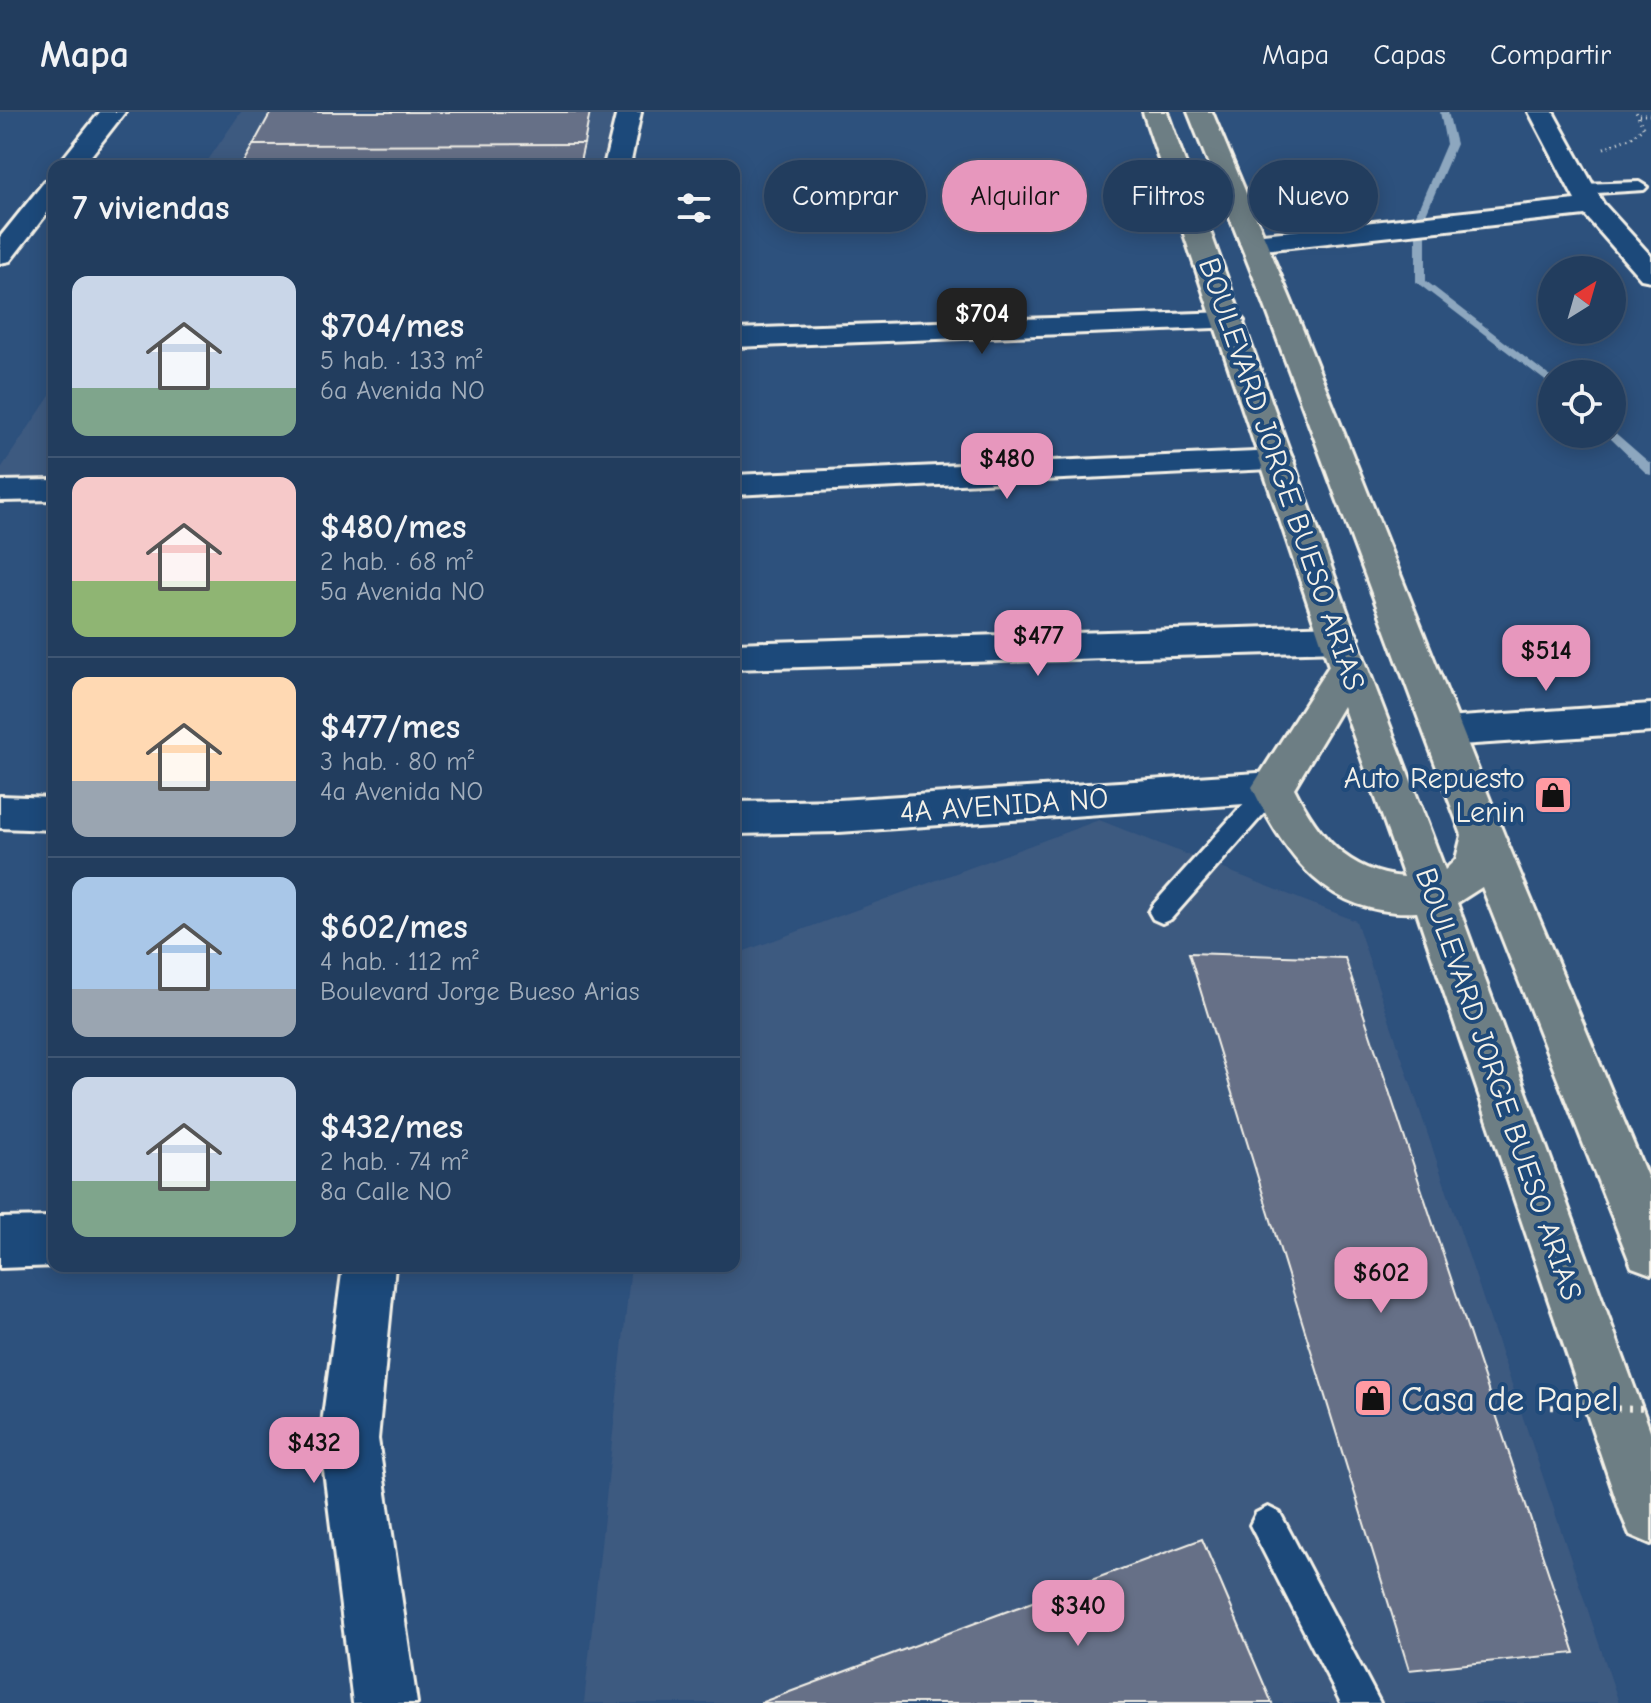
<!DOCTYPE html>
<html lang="es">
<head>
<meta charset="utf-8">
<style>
  :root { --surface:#223d5e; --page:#2e4867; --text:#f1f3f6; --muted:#a2aebc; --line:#3f5673; --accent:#e797bd }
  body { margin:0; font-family:"Comic Neue",sans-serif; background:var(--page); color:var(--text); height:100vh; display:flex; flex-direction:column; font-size:30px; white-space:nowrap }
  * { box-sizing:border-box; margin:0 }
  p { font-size:26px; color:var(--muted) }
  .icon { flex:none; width:44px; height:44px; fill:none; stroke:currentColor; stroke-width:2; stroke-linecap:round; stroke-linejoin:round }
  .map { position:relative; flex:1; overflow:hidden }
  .drawer { position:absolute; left:48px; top:48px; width:692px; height:1112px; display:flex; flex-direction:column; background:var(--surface); border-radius:16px; box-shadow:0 4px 20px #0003,0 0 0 2px var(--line) }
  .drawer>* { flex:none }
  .top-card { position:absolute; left:764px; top:48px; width:760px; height:72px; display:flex; gap:16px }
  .needle { width:52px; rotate:37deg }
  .controls { position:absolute; left:1538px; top:144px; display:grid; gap:16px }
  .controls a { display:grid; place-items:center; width:88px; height:88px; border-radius:50%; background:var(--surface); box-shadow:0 4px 20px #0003,0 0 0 2px var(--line); font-size:40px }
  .price { position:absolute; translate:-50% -68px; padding:0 18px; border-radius:16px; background:var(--accent); color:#111; font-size:26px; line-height:52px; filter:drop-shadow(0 2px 4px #0008) }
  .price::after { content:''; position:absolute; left:50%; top:48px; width:24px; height:18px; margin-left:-12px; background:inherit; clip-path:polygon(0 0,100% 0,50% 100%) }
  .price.current { background:#222; color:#fff }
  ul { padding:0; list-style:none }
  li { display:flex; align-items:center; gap:24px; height:200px; padding:0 24px }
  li+li { border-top:2px solid var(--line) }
  li span { display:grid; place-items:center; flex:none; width:224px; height:160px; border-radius:16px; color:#555 }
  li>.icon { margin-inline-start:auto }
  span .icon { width:96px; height:96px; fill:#fffc; stroke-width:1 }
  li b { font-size:34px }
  h2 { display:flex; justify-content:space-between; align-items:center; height:96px; padding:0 24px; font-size:34px }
  .pill { padding:0 28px; border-radius:36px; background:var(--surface); box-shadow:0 4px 20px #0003,0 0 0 2px var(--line); font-size:28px; line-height:72px }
  .pill.current { background:var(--accent); color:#111 }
  header { display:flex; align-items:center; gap:48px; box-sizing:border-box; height:112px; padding:0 40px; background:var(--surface); border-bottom:2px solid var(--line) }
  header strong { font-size:38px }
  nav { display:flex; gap:44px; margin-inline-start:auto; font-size:28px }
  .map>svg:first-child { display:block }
  .built { fill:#3e5a80 }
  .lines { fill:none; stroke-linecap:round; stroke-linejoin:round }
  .stream { fill:#8da7bf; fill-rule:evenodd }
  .building { fill:#666f87; stroke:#f4f1e8; stroke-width:2 }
  .service-casing { stroke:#f4f1e8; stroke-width:6 }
  .minor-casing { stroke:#f4f1e8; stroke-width:6 }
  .primary-casing { stroke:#f4f1e8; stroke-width:6 }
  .path { stroke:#f4f1e8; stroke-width:3; stroke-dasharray:1 4; stroke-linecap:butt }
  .service { fill:#1f4a7a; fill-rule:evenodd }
  .minor { fill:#1f4a7a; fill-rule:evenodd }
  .primary { fill:#6d7e84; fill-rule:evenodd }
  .path-bridge { stroke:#f4f1e8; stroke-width:6; stroke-dasharray:3 8; stroke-linecap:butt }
  .labels { text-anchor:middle; stroke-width:8; stroke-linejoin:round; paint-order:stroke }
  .street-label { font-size:30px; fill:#f4f1e8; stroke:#1f4a7a }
  .poi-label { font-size:30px; fill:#f4f1e8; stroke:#1f4a7a; text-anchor:end }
  .near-poi-label { font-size:36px; fill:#f4f1e8; stroke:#1f4a7a; text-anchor:start }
</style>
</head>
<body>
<header>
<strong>Mapa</strong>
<nav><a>Mapa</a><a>Capas</a><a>Compartir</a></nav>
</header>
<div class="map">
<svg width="1651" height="1591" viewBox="0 0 1651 1591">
  <rect width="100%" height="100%" fill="#2d517d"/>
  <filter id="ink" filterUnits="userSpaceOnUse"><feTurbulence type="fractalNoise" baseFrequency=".0125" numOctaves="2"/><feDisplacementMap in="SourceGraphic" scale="16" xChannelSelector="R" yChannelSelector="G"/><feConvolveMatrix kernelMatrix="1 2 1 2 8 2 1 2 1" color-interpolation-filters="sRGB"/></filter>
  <g filter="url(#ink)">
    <path class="built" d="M241,0H618L608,54H204Z
      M54,278V382L0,383V358Z
      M1099,708L1356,809L1619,1591H584L631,1154H734V843Z"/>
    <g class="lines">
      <path class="stream" d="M1440,0H1448L1456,32L1426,102V169L1552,266V274L1416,170V102L1446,32Z
        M1612,318L1651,352V363L1647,362L1608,324L1606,322H1612Z"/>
    </g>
    <path class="building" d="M271,0H590L584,32L253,33Z
      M584,32L579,54H241L253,33Z
      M1189,841L1345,846L1575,1541L1409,1558Z
      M1202,1427L1272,1591H760Z"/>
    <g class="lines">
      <g class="service-casing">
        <path id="service" d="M1639,70L1647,75L1644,78L1581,82L1573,77L1581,72Z
          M1273,666L1282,669L1285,675L1282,681L1171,807L1162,811L1153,807L1149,800L1153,793L1264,669Z
          M1268,1395L1280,1401L1380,1591H1341L1250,1413L1256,1401Z"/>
      </g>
      <g class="minor-casing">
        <path id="minor" d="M100,0H125L83,54H57Z
          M617,0H641L630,54H604Z
          M1529,0H1553L1603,91L1651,144V169L1641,167L1585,103L1254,139L1244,137L1240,131L1244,125L1254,123L1575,88Z
          M54,67V92L10,149L0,151V125L45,69Z
          M1229,200L1239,203L1244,209L1239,215L734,235V217Z
          M1278,339L1290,342L1294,349L1290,356L734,383V363Z
          M54,368V388L0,389V369Z
          M1340,513L1353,517L1359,526L1353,535L1340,539L734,557V531Z
          M1651,592V620L1445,634L1431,630L1425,620L1431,610L1445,606Z
          M1273,660L1287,664L1294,675L1287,686L1273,690L839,720L734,722V690L839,688Z
          M0,684L54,686V718L0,716Z
          M54,1105V1154H57L0,1156V1106Z
          M343,1154H395L378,1327L417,1591H353L320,1327Z"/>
      </g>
      <g class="primary-casing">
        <path id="primary" d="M1143,0H1167L1367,554L1445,758L1456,747L1462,723L1264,191L1188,0H1212L1292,191L1504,723L1651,1074V1162L1632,1155L1482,775L1457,791L1651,1321V1432L1630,1423L1621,1402L1417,800C1329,805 1286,746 1252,675L1329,554ZM1343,594L1404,765C1347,760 1318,724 1294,676Z"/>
      </g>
      <path class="path" d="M1639,3H1651
        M1604,36L1632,25L1643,15L1636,0"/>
      <use href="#service" class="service"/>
      <use href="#minor" class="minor"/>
      <use href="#primary" class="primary"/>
      <path class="path-bridge" d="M1540,1295L1651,1297"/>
    </g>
  </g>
  <defs>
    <g id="shop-square" transform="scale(2)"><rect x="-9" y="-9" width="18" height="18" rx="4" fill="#ff9aa2" stroke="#1f4a7a"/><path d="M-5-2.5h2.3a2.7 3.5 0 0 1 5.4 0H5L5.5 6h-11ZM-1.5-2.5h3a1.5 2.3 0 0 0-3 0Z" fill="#111"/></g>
  </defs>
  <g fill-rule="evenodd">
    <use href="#shop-square" x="1553" y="683"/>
    <use href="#shop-square" x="1373" y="1286"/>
  </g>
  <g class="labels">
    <g class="street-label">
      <text transform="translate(1282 362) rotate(71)" y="10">BOULEVARD JORGE BUESO ARIAS</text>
      <text transform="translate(1004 693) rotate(-4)" y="10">4A AVENIDA NO</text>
      <text transform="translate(1499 972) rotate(71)" y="10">BOULEVARD JORGE BUESO ARIAS</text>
    </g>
    <g class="poi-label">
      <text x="1525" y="676">Auto Repuesto<tspan x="1525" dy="34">Lenin</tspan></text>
    </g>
    <g class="near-poi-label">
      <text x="1401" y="1299">Casa de Papel</text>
    </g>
  </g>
</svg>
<div class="controls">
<a><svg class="needle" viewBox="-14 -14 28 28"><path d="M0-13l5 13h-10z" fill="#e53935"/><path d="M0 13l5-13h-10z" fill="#a2aebc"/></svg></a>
<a><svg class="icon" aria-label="locate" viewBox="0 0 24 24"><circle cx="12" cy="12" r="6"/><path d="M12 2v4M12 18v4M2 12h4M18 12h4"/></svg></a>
</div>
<b class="price current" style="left:982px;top:244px">$704</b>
<b class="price" style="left:1007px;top:389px">$480</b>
<b class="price" style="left:1038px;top:566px">$477</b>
<b class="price" style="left:1546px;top:581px">$514</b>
<b class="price" style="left:1381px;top:1203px">$602</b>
<b class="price" style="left:314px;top:1373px">$432</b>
<b class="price" style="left:1078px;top:1536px">$340</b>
<div class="top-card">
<a class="pill">Comprar</a>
<a class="pill current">Alquilar</a>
<a class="pill">Filtros</a>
<a class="pill">Nuevo</a>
</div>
<section class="drawer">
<h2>7 viviendas<svg class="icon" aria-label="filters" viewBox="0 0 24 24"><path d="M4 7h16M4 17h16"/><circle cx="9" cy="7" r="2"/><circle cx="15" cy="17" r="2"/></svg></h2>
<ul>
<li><span style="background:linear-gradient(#c9d6e8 70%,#7fa58c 0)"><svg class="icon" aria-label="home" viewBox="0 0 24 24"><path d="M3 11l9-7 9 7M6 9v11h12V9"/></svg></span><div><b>$704/mes</b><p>5 hab. · 133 m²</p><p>6a Avenida NO</p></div></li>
<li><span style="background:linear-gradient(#f6c9c9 65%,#8fb573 0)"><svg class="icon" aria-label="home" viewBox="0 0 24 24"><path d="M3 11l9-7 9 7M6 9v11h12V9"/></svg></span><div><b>$480/mes</b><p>2 hab. · 68 m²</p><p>5a Avenida NO</p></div></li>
<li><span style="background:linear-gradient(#ffd9b3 65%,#9aa5b1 0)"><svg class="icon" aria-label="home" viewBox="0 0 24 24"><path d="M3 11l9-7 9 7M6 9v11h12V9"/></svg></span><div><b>$477/mes</b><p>3 hab. · 80 m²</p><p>4a Avenida NO</p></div></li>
<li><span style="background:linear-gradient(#a9c7e8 70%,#9aa5b1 0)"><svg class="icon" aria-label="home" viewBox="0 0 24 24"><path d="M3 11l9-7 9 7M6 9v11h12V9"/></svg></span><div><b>$602/mes</b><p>4 hab. · 112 m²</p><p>Boulevard Jorge Bueso Arias</p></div></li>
<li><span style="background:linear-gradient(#c9d6e8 65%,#7fa58c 0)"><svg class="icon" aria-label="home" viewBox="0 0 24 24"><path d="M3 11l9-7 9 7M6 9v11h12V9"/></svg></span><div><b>$432/mes</b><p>2 hab. · 74 m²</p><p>8a Calle NO</p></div></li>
</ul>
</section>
</div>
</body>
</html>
